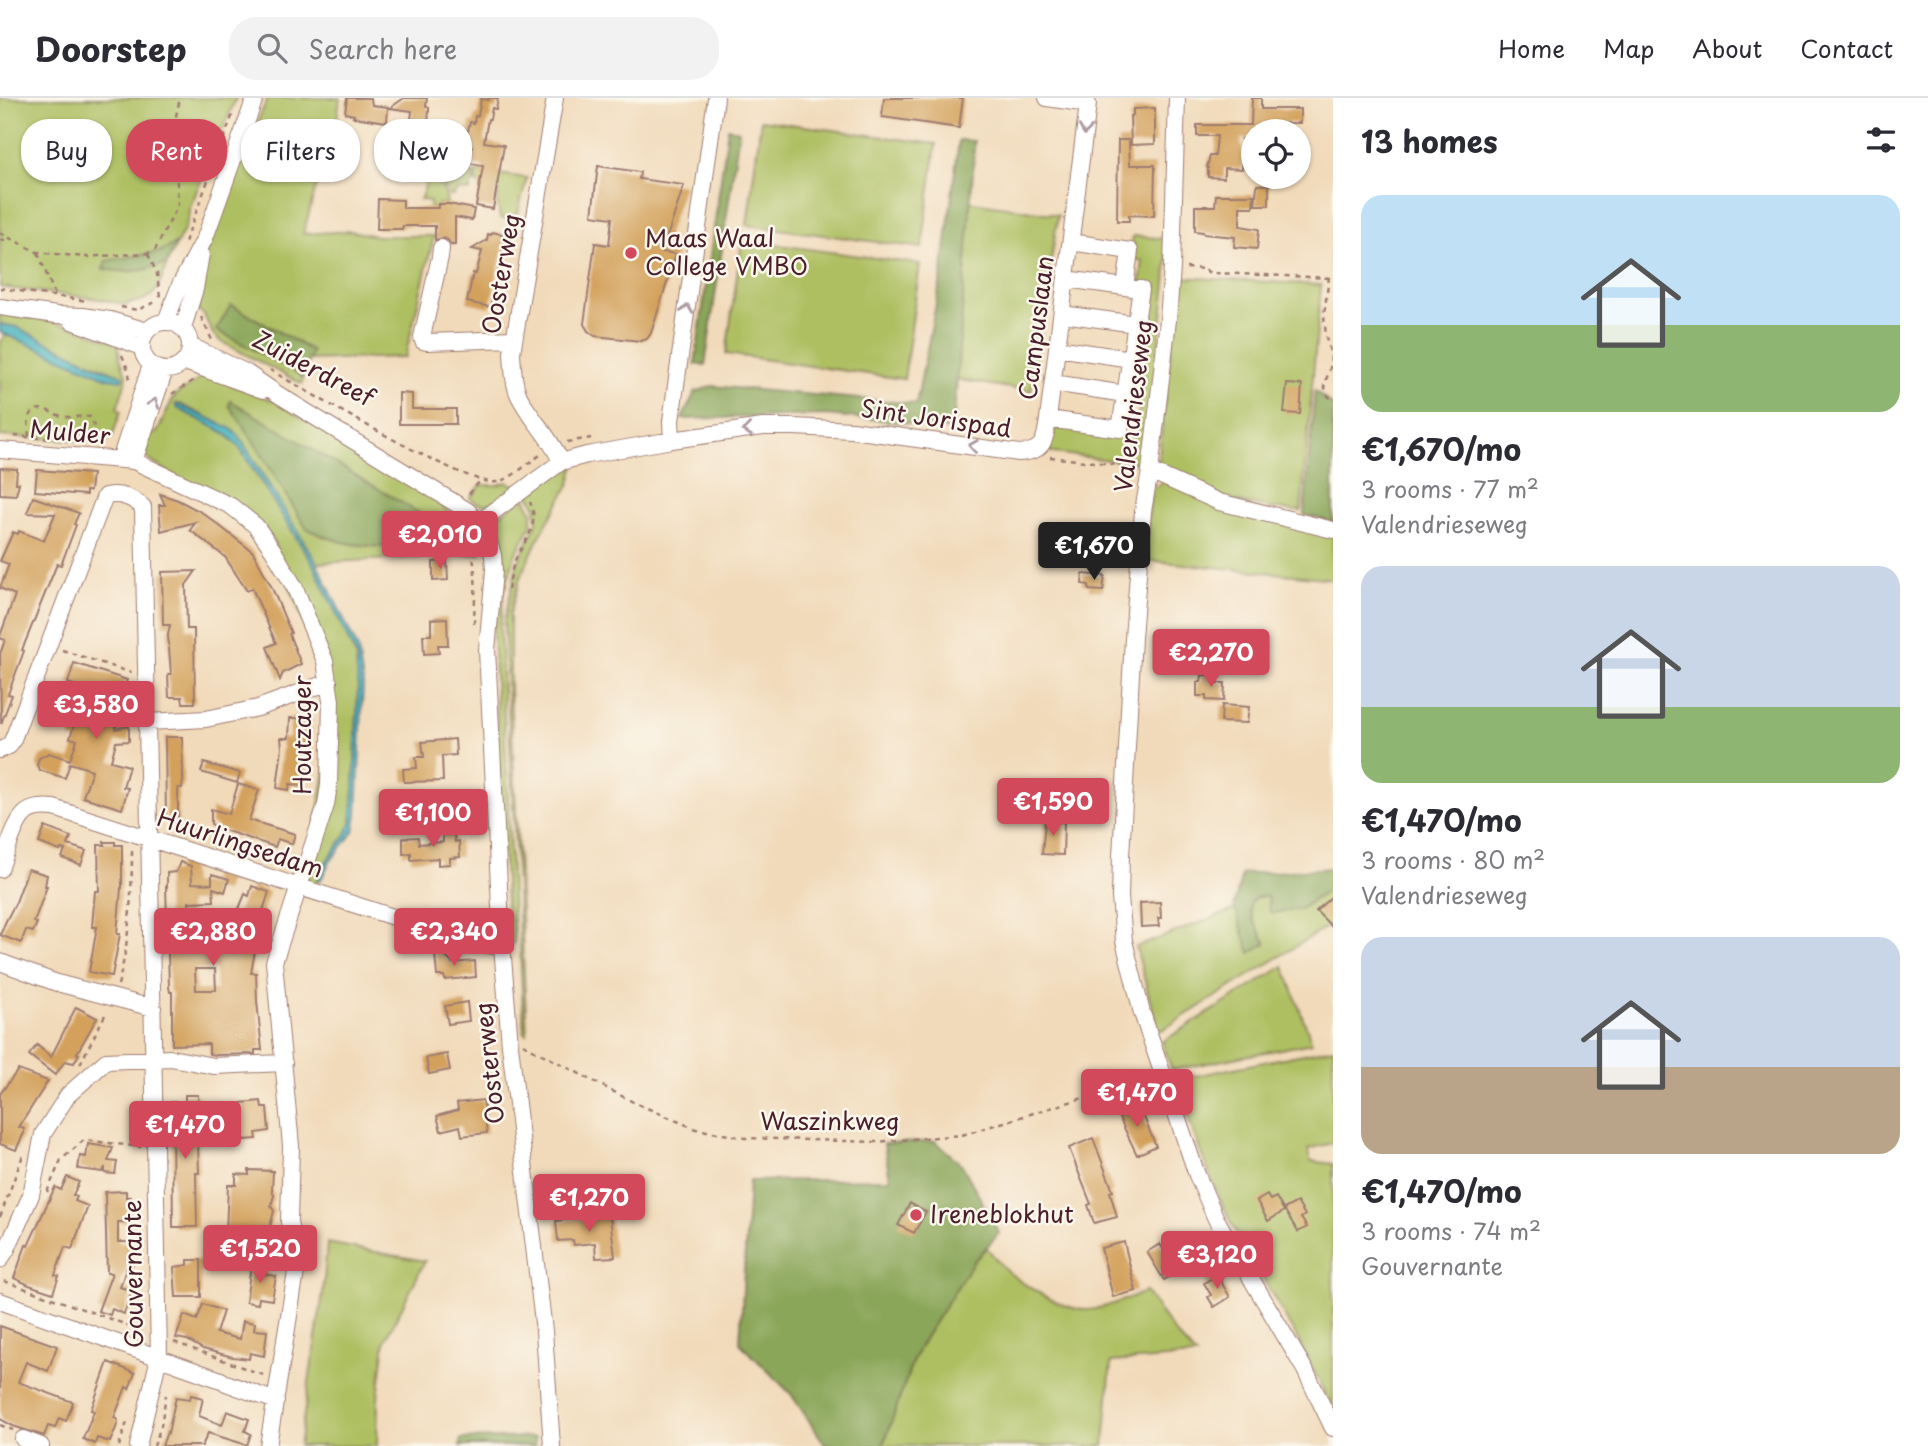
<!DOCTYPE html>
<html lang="en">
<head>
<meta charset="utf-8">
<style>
  :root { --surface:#fff; --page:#f2f2f3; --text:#2b2b33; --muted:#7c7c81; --line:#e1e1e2; --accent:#d1495b }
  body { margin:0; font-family:"Playpen Sans",sans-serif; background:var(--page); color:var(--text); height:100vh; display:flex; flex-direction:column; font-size:26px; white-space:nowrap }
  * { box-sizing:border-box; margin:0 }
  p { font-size:23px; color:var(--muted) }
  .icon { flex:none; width:38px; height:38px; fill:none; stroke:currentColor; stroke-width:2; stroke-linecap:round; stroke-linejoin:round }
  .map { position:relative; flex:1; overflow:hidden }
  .sheet { display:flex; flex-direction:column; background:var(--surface); width:595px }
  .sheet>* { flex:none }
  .banner { position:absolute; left:21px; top:21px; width:665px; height:63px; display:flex; gap:14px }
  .buttons { position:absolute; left:1241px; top:21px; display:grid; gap:14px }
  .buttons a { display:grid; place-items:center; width:70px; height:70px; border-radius:50%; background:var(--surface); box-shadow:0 2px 5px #0004; font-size:35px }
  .price { position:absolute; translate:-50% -60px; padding:0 16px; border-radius:7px; background:var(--accent); color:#fff; font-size:23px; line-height:46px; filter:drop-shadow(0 2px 4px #0008) }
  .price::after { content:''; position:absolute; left:50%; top:42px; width:21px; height:16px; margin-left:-10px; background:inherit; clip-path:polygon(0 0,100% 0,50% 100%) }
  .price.current { background:#222; color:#fff }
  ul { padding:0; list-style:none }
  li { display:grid; align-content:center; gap:14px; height:371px; padding:0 28px }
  li span { display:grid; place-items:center; height:217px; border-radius:21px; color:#555 }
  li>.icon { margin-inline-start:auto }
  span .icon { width:126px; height:126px; fill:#fffc; stroke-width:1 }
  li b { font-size:30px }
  h2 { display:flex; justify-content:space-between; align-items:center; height:84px; padding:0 28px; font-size:30px }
  .chip { padding:0 24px; border-radius:28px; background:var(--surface); box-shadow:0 2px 5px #0004; font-size:24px; line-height:63px }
  .chip.current { background:var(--accent); color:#fff }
  header { display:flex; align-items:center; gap:42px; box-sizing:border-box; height:98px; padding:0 35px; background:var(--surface); border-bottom:2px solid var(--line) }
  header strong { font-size:33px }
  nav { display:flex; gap:38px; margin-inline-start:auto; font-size:24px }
  .search { width:490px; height:63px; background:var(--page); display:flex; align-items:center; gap:18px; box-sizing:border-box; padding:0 24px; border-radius:28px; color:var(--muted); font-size:26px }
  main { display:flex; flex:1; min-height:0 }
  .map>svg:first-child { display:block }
  .green { fill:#aebf62; stroke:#7c6f46; stroke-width:2; fill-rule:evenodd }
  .forest { fill:#8aa658; stroke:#6a6242; stroke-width:2 }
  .water { fill:#40b0bc; stroke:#456874; stroke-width:2 }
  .building { fill:#d3a15c; fill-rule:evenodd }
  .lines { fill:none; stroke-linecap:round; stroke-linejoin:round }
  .minor-casing { stroke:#9e7c72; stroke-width:18 }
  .path { stroke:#9e7c72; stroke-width:2.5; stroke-dasharray:5 5; stroke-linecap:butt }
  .minor { stroke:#fff; stroke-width:16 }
  .oneway { stroke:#ae9aa0 }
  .poi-dot { fill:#d1495b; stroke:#fbf7ec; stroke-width:2.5 }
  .labels { text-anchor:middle; stroke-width:5; stroke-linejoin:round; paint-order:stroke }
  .poi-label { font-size:24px; fill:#4a1f2b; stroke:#fbf7ec; text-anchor:start }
  .street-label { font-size:24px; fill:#4a1f2b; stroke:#fbf7ec }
</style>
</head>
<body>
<header>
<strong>Doorstep</strong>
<div class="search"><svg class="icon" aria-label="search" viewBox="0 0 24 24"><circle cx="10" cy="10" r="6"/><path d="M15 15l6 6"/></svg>Search here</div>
<nav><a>Home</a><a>Map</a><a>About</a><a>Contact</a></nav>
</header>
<main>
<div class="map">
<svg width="1333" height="1348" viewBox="0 0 1333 1348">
  <rect width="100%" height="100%" fill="#fbf7ec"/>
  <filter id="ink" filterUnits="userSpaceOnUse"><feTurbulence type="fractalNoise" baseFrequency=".0143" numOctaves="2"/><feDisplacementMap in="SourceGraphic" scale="14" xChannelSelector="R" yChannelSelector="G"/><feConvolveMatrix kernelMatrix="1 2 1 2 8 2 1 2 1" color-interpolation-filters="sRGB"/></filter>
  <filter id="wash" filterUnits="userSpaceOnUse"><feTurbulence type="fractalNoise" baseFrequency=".00686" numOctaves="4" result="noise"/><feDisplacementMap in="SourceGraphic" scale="28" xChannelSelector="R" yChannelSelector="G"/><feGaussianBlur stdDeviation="1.57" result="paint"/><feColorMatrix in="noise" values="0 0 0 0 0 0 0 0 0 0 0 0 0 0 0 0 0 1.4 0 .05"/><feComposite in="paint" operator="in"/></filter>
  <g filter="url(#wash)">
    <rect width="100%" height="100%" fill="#f1daba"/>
    <path class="green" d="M0,0H236L189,111C190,127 173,152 164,166H167C159,191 155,203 128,205L127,207L100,201L0,189Z
      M268,0H340L337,22L324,61L303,136L349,133L377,138H434L405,259L308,262L311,252L231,207L217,232L294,273L303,280L302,286L220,243L213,236L204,217L194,208L211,139L241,60Z
      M761,22L936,46L922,150L747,127Z
      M432,70L474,76L473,86H471L470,93L460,92L455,94L454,98H449C447,86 437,83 430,75Z
      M477,73L527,80L516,122L500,120L497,103L499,89L475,85Z
      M428,80C441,84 446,93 447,106H438V110H430V103L420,102Z
      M954,101L1058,117L1031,293L927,277Z
      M1133,138L1168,141L1166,186L1144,363L1133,365L1053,355L1049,353L1052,330L1060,329L1135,339L1156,188L1140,186L1143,163L1134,161L1131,150Z
      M742,142L920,166L904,281L726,256Z
      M1179,179L1321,187L1301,413C1279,413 1235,404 1215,397C1195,389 1176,377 1158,366Z
      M0,215L54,224L83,232L118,245L120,260L127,279L117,311L121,313L112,339L103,344L0,338V246L5,235L108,280L122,278L55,249L16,229L0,226Z
      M205,276L274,303L425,395L465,426L470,432L481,456L317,465L238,337L229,330L180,306H176L225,335L239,349L313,466L356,558L358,591L354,692L351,725L345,738L319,774L316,790L307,783L335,611L272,440L149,362L144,350L148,340L158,333L172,302L178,295L192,287ZM261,355L428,443L400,448L354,446L306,429Z
      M575,367L570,385L537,443L520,480L510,515V593L527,936L524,934L504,523L518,464L537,425L536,409L528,395L553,377Z
      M1164,383L1333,435V481L1144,462L1151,392Z
      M507,384L516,388C500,399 488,416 470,400L481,387H497Z
      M524,399L532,413V426L515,457L504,495L500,529L514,845L508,846L493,535L504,472C505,464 505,456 502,448C499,437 494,431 497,419Z
      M1333,789V829L1330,827L1162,932H1158L1136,849L1236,811L1250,854L1266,845C1258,831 1234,797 1267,798L1269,803V812L1272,815L1300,811Z
      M1284,868L1312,945L1172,972L1162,944Z
      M1333,950V1045L1308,1051L1310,1063L1333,1066V1315C1306,1248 1266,1189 1232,1126C1208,1080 1192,1030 1175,982Z
      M327,1145L425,1163L385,1243L378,1300L377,1348H299L323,1195Z
      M986,1149C992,1156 998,1164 1004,1170C1022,1187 1063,1212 1088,1212C1105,1211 1130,1199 1146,1194L1174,1234L1196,1258L1111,1264L1104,1348H883L913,1262L924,1241L973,1164Z"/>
    <path class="forest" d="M728,30L739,33L705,268L695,266Z
      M959,42L974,43V59L953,332L917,326L826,317L682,321L695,294L713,288L916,306L942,176Z
      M177,145L167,166C142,173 128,176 103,171L106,163L159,154Z
      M231,207L312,253L303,280L294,273L216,232Z
      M1315,293L1333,308V424L1304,417Z
      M231,303L429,421L437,432L440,438C400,455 344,451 306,430L261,355L229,307Z
      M1333,770V789L1300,811L1272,815L1269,812V803L1267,798C1234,797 1258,831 1266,845L1250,855L1234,807L1242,776Z
      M935,1043L962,1067L999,1135L973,1164L924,1241L913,1262L883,1348H826L791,1296L740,1245L749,1083L890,1081L884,1046Z
      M535,1339V1348H460L461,1341Z"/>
    <path class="water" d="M0,226L16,229L103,271L121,277L123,278L122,282L108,280L0,234Z
      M177,306L230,330L238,337L317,465L358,551L363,585L357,717L354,733L330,764L320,783L317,780L319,774L345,738L351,725L354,692L358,591L356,558L313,466L239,349L225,335L177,310L176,308Z"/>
    <g id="blocks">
      <path class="building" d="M347,0H371L372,7L388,9L387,24L353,19L354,17L345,15Z
        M404,0H427L426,8L429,9V12L427,36H429L425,65L406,63L412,13L390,10Z
        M488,0H498L496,11L492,10L490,21H488L484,44L504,47L493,111L476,108L483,68L469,65L472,48L458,46L460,32L468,33L470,24L474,25L475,18H478L481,1L488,2Z
        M884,0H963L959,30L882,19Z
        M1252,0H1261V11H1300V25H1281V33H1253V41H1241L1243,57L1242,71L1224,70V80L1208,79V69H1207L1210,58H1215L1217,38H1197V27H1251Z
        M1155,10V46L1131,47L1130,18L1133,17V11Z
        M1118,42H1129L1130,67H1155L1154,118L1129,117V123H1117Z
        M598,68L640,74L639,81L684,87L662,154L676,156L651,235L647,241L641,243L595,238L588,233L584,226L595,145L609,147L612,120L592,117Z
        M1257,87H1269V107H1255Z
        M1216,97H1254L1253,109H1240V128L1259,131L1257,151L1234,149L1235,139L1204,136L1203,134L1195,133V108H1215Z
        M378,101L403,102V110H438V106H449L474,111L472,122L455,119V147H451L448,142L443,140L435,142V128H403L402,131H377Z
        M492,134L506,137L490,209L467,204L473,175L476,176L482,153L472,151L487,142L488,136L491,137Z
        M1287,286L1302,287L1300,316L1284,315Z
        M399,295L412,296V311H456V326H399Z
        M0,370L17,371L16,385H19L16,397L0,396Z
        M37,372L92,376L90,393H86V397L35,393Z
        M160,396L178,402L203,415L253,454L272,490L291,535L289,536L301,566L283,575L280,582L267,549L276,545L252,490L247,493L225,459L190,432L196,424L161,433L159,407H165Z
        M33,399L79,415L74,426L76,427L61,467L57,466L22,552L24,553L8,596L12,597L1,626L0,556L5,542L0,540V538L15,497L0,490L9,466L0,463L13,434L18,436L19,433L44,443L55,416L27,415Z
        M1078,442L1101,445L1100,456L1094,455L1093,463L1054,459L1056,446L1078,448Z
        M447,463L448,482L433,483V464Z
        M196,473L186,487L187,531H194L195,605H183L182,599H169L168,576H171L168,537L170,527H163L162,474Z
        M1083,476L1105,478L1103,493L1089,492V487L1082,486Z
        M447,520L448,547H438L439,555L424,556L423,537H431V521Z
        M74,565L127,582L120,602L115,601L116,631L129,628V643L116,644L111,663L129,668L123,689L128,690L122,711L83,699L92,672L70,665L65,680L39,672L37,667L39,660L49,655L70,662L77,642L70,640L79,611L105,620L112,600L68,585Z
        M1202,577L1217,578L1216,585H1225L1224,603L1206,602V598H1197V584H1201Z
        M1222,607L1249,609L1247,625L1221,624Z
        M290,620H311V651H308L303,688L290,686L289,692L277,690L282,650L281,640H289Z
        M165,639H182L183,682L182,690H178V724L166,720Z
        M455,641L456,657L442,658L443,683L404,684L403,671L417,670L416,659H424L422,644Z
        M204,665L240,675L237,685L201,674Z
        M238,686L259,692L249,722L295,736L292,746L278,741L275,749L218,730V729L211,726V711L229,716Z
        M1045,723L1064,724L1063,757L1042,756Z
        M45,729L71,739L68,747L86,753L81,767L62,760L65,752L61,751L60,753L39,745Z
        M443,737H454L455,744L459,743L460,759L450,760V766L438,767V760L411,762V755L403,756V740L418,739L419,746L443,744Z
        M104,744H115V747H122V790H121L117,836H120L112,878L89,874L97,829H92L95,793H99L98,747H105Z
        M180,764L191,768L192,785L212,786V776L229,781L225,794L213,790L214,803L189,804V824L209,823V818H236L245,796L249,798L252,788L269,794L261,819L251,875H256L257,903L262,952H255V956L215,957L209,956V946L172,947V894H170L169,889L166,789H167V775L176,774ZM195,871H215L216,892H196Z
        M28,771L47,777L45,788H47L34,824L37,825L33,834L26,832L21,845L0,837L6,823L16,804Z
        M1333,797V830L1316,813Z
        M1160,804L1161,820H1158L1159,828L1141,829L1140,805Z
        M442,855L452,865L475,863L476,879L445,882L444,878H437L435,856Z
        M467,904L469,923L448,926L445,908Z
        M76,909L97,920L77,955L79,956L74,965L65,963L55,977L29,957L37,947L51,959Z
        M447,956L450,972L429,976L426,960Z
        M18,972L48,983L19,1029L24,1031V1035L16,1052L0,1046V996Z
        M185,997H198L200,1045H198L199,1075H196L197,1129H173L172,1030L174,1017H171V1004H185Z
        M483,1002L487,1035L462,1038L460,1028L441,1033L437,1018L458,1012L457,1005Z
        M261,1003L262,1009H267L269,1033L256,1035L257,1041L244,1042L241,1005Z
        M1138,1005L1156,1048L1137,1057L1117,1015Z
        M1093,1040L1113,1093L1110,1094L1117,1119L1094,1125L1088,1107L1091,1106L1069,1050Z
        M88,1046L113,1050L108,1063L117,1064L115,1076L105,1075V1069L103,1074L78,1071L80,1058L86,1059Z
        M249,1072L273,1073L272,1093L274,1097L271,1108L274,1113L268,1136L226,1134L228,1087H236V1076L249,1077Z
        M67,1079L79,1084L73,1097L77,1099L75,1103L88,1108L72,1151L65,1149L55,1177L59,1178L53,1195L29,1187L14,1180L26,1147L28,1148L55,1089L61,1092Z
        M585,1081L618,1083L617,1100L584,1098Z
        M126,1093V1099H131V1124H118V1144H132L133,1163L132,1168H127L120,1189L132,1193L124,1216L112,1211L110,1217L98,1213L112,1175H107L105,1094Z
        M1267,1097L1270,1102L1276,1099L1284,1113L1268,1123L1257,1103Z
        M1297,1104L1305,1117L1301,1120L1307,1129L1298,1134L1284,1111Z
        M910,1105L926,1114L914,1135L898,1127Z
        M600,1118L610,1119L615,1159L596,1160L595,1145L574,1147L573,1142L558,1143L556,1123Z
        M1124,1144L1136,1193L1113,1199L1101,1150Z
        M1160,1146L1177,1174L1164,1182L1147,1154Z
        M188,1162H201V1199H176L174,1169L188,1167Z
        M251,1167L264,1169L263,1176L276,1178L272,1202L259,1200L258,1206L246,1204Z
        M1217,1177L1230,1199L1214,1209L1208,1199L1211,1197L1204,1185Z
        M203,1206L223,1213L216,1235L240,1241L243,1223L255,1225L254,1232L267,1233L264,1258L250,1255L249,1261L233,1259L203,1251L187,1242L176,1240L184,1217L197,1222Z
        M0,1228L57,1248L48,1273L26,1264L18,1284L73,1304L66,1323L59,1320L55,1330L48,1328L44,1338L13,1328L0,1321Z
        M108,1264L135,1275L129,1291L126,1289L114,1320L118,1322L116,1330L110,1344L97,1340L95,1346L83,1341L94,1313L91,1312Z
        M191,1297L203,1300L199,1318L222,1327L227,1313L249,1321L245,1333L251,1336L247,1347L208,1335L202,1348H162L167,1334L168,1335L176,1299L190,1301Z"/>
    </g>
  </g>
  <g filter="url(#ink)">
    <use href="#blocks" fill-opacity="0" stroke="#9e7c72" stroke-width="2"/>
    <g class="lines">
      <g class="minor-casing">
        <path id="minor" d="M555,0L512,255C513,269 513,285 519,298C531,322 551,339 561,364
          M1177,0L1172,169L1168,222L1150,373L1143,413L1133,540L1121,758L1120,799L1124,843L1142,915L1197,1077L1216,1121L1305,1272L1333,1330
          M441,150L440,159L422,239L423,243L427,244L514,241
          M1066,181L1125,189
          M0,209L57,217L83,218L110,222L147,233
          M1062,216L1136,226
          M72,223L142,249
          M166,223L180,187L205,140L255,0
          M142 248a24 24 0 1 1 48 0a24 24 0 1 1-48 0Z
          M183,230L195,191L201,156
          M191,248L247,275L279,297L468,413L488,441L493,457L494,473L487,552L502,847L510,947L544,1233L552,1348
          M1057,250L1131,261
          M185,264L263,292
          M1053,285L1125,296
          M1048,321L1120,331L1141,191L1125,189L1130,153L1071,144
          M672,342L671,323L716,0
          M0,352L134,363L231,408L256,428L273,452L295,490L325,563L331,603L329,687L326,707L274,864L291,1048L289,1124L297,1168L268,1348
          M120,362L151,267
          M134,363L165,272
          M1150,373L1219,404L1333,432
          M478,425L561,364L587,357L672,342L763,329H794L852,332L1019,355C1044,354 1045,343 1048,321L1088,6L1047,0
          M148,624L206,621L258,610L329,584
          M0,652L9,648L13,641L105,398C120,395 131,399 143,409L159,1259L138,1348
          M0,771C4,760 8,749 12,738C21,715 28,707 54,710L468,843L493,848L502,847
          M0,864L57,885L153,910
          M0,1162L7,1151L31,1097L43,1036L68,997L106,963L171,960L214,968L284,965
          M0,1203L221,1282
          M226,1285L276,1303
          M23,1341L41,1348"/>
      </g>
      <path class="path" d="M0,135L37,154L85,159L148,155L155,152L178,107L174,27L180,0
        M0,142H10
        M185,144L234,13
        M38,155L55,197
        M148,156L157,176L160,199
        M1186,170L1205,171L1208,174L1215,175L1333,180
        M1329,179L1324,217L1326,239L1331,258L1330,271L1324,287L1328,298L1333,302
        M0,190L87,203
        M121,209L137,212L158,203
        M201,219L212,242
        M122,257L129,274L130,284
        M270,272C304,291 469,390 496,384C513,381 528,364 542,356
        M172,296L196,281
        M14,338L104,345
        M29,338C27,325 28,307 46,312C52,314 56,317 62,318C72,321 81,317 90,319L94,327L93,343
        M567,344L591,340
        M1050,359L1137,369
        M469,396L480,383
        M452,418L451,424C456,433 465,440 470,450C479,473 474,503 474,527
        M508,492C510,483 511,474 514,465C523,442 541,430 530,404
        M62,552L132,575
        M118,887C130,842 132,795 132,748
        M523,946L635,1005L696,1031L745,1040L876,1044L962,1037L1148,980
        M80,966L107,913
        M47,1094L61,1062L84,1042L141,1049
        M0,1119L23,1057
        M219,1140H223V1154H225
        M4,1183L144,1233
        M174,1244L266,1278
        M0,1327L13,1332
        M119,1348L128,1321
        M154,1348L161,1328L166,1297"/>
      <use href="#minor" class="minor"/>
    </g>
    <defs><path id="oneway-chevron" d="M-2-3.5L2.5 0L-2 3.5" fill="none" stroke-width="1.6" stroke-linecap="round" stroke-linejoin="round" transform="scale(1.75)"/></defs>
    <g class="oneway">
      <use href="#oneway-chevron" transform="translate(1085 32) rotate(97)"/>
      <use href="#oneway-chevron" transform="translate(687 211) rotate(-82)"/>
      <use href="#oneway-chevron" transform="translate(154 305) rotate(-71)"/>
      <use href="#oneway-chevron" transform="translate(747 332) rotate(172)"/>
      <use href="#oneway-chevron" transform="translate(973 348) rotate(-171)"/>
    </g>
  </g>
  <g class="poi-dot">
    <circle cx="631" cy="155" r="7"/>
    <circle cx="916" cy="1117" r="7"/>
  </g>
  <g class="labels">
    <g class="poi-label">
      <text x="645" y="149">Maas Waal<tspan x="645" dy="28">College VMBO</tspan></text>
      <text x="930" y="1125">Ireneblokhut</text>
    </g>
    <g class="street-label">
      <text transform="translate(502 176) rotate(-80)" y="8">Oosterweg</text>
      <text transform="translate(1037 230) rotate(-83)" y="8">Campuslaan</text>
      <text transform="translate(313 271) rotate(28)" y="8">Zuiderdreef</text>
      <text transform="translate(1134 308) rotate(-83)" y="8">Valendrieseweg</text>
      <text transform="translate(936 321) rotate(8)" y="8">Sint Jorispad</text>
      <text transform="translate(70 335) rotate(5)" y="8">Mulder</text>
      <text transform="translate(303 637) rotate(-90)" y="8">Houtzager</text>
      <text transform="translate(240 746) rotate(18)" y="8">Huurlingsedam</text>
      <text transform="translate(490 965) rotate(-96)" y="8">Oosterweg</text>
      <text x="830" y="1032">Waszinkweg</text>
      <text transform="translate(134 1176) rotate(-91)" y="8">Gouvernante</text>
    </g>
  </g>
</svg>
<div class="buttons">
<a><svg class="icon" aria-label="locate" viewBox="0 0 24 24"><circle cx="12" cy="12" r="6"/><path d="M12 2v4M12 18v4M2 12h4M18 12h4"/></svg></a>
</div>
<b class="price" style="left:440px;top:473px">€2,010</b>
<b class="price current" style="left:1094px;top:484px">€1,670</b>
<b class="price" style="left:1211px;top:591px">€2,270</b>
<b class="price" style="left:96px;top:643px">€3,580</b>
<b class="price" style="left:1053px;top:740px">€1,590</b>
<b class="price" style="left:433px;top:751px">€1,100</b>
<b class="price" style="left:213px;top:870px">€2,880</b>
<b class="price" style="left:454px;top:870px">€2,340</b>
<b class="price" style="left:1137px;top:1031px">€1,470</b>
<b class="price" style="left:185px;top:1063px">€1,470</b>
<b class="price" style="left:589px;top:1136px">€1,270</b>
<b class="price" style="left:260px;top:1187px">€1,520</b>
<b class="price" style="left:1217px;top:1193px">€3,120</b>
<div class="banner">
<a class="chip">Buy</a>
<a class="chip current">Rent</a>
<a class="chip">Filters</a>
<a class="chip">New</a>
</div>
</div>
<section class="sheet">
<h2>13 homes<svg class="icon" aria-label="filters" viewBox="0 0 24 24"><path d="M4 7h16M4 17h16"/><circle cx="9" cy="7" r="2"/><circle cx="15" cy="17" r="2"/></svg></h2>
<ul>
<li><span style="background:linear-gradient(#bfe0f5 60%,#8fb573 0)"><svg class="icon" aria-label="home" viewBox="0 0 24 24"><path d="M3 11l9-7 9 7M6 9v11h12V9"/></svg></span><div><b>€1,670/mo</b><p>3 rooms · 77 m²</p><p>Valendrieseweg</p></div></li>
<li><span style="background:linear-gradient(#c9d6e8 65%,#8fb573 0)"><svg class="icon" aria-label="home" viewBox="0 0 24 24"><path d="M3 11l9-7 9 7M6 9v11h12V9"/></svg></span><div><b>€1,470/mo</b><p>3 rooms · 80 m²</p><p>Valendrieseweg</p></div></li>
<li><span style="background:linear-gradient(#c9d6e8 60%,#b9a48a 0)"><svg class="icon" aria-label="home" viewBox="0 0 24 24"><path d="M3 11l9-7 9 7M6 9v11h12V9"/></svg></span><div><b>€1,470/mo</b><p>3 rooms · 74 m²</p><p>Gouvernante</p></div></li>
</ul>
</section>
</main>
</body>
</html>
